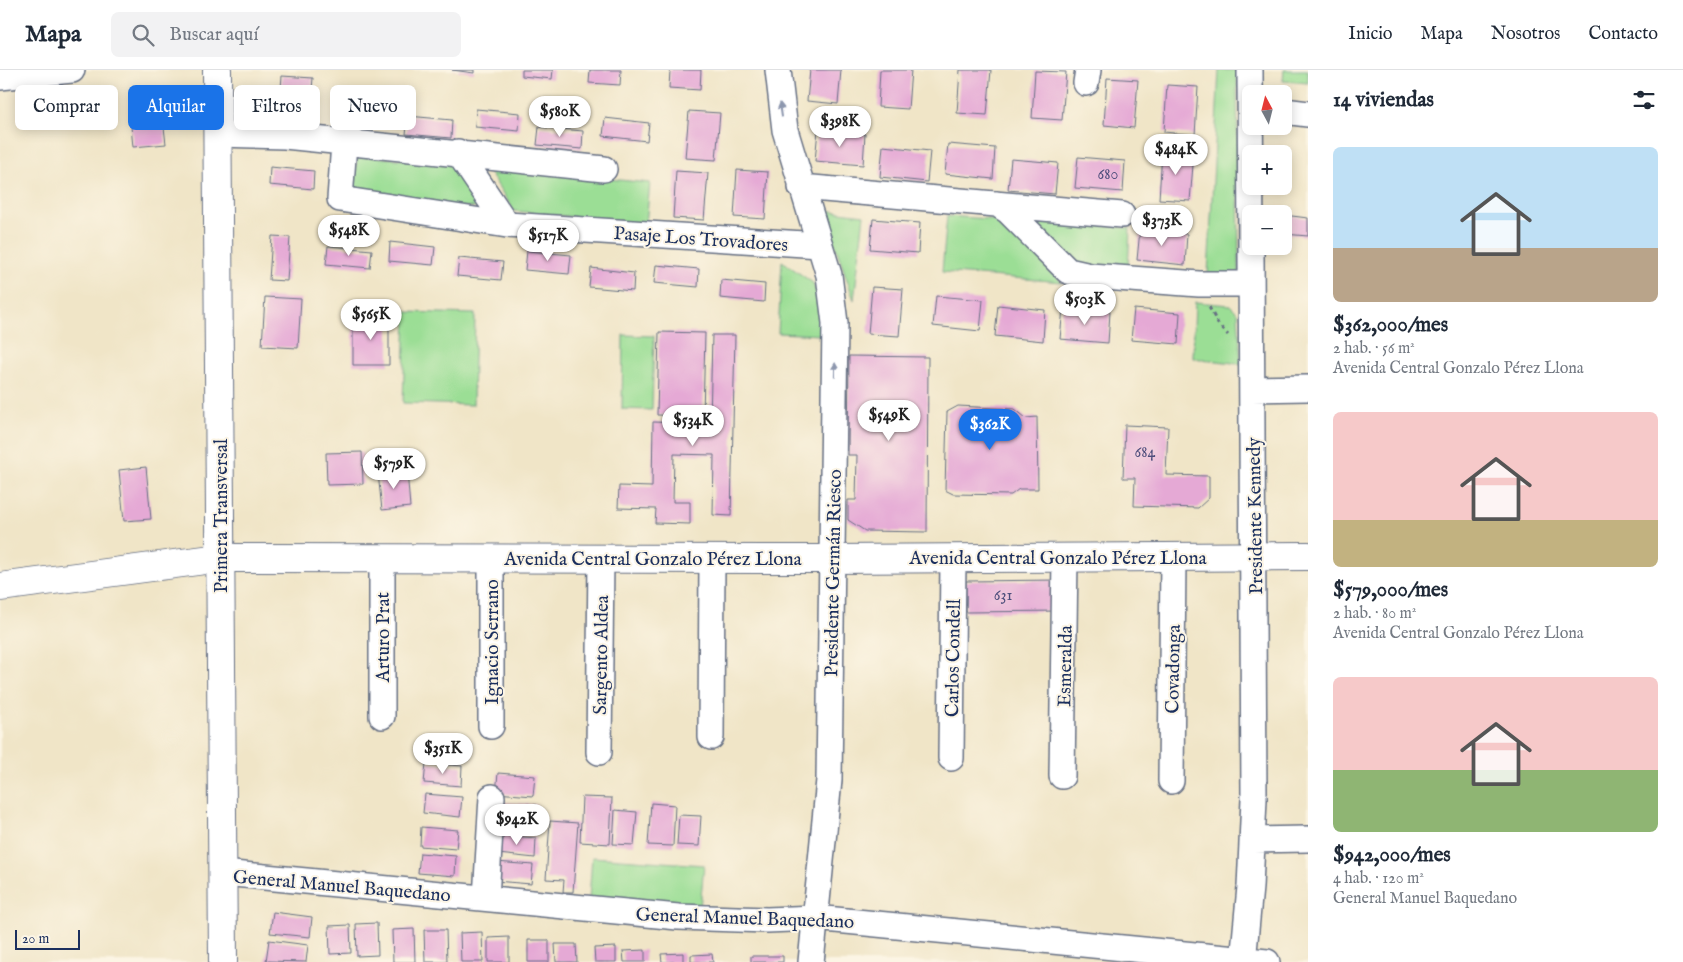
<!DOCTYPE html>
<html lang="es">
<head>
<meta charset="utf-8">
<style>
  :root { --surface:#fff; --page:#f2f2f3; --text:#1f2937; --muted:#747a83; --line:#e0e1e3; --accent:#1a73e8 }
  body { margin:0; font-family:"IM FELL English",serif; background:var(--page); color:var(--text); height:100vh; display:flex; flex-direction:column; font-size:19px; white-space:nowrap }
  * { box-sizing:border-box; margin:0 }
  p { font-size:16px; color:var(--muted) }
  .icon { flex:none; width:28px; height:28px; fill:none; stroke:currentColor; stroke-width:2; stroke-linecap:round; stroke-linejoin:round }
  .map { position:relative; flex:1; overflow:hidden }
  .sheet { display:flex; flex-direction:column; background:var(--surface); width:375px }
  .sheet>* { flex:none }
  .guide { position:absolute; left:15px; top:15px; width:475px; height:45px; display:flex; gap:10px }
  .needle { width:32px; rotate:353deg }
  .buttons { position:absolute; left:1242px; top:15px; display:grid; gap:10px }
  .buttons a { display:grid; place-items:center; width:50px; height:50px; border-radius:8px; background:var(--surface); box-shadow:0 2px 12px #0003; font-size:25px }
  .scale { position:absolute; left:15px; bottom:12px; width:65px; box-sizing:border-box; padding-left:5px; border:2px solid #1b2f5e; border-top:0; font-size:14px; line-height:18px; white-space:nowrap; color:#1b2f5e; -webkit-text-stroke:4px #fcf5e5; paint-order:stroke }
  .price { position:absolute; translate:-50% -42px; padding:0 11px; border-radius:18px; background:#fff; color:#222; font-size:16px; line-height:32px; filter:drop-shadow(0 1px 2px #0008) }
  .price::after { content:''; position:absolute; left:50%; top:30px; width:15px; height:11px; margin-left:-8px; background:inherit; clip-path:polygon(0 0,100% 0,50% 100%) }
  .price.active { background:var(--accent); color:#fff }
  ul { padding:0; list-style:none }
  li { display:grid; align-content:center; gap:10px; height:265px; padding:0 25px }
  li span { display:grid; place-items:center; height:155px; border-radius:8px; color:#555 }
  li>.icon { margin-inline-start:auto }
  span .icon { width:90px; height:90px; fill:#fffc; stroke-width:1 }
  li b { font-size:21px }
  h2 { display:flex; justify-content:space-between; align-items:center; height:60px; padding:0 25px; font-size:21px }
  .chip { padding:0 18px; border-radius:8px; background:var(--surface); box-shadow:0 2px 12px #0003; font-size:18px; line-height:45px }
  .chip.active { background:var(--accent); color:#fff }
  header { display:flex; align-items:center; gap:30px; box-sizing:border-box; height:70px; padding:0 25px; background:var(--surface); border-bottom:1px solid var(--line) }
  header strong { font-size:24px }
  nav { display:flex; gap:28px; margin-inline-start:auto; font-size:18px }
  .search { width:350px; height:45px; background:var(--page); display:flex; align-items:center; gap:12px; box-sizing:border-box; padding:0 18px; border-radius:8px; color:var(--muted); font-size:19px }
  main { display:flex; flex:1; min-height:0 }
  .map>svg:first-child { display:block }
  .green { fill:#9bde95; stroke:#5b867a }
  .building { fill:#e5a9d5 }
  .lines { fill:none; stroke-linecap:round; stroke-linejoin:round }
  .minor-casing { stroke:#666f83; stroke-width:28 }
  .tertiary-casing { stroke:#666f83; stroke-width:30 }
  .path { stroke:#666f83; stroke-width:3; stroke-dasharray:4 4; stroke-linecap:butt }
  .minor { stroke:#fff; stroke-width:25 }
  .tertiary { stroke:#fff; stroke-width:28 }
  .oneway { fill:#8d97ae }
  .labels { text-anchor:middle; stroke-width:4; stroke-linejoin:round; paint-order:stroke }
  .number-label { font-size:16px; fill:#4e4e7c }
  .street-label { font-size:19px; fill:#1b2f5e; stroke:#fcf5e5 }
</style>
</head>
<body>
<header>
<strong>Mapa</strong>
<div class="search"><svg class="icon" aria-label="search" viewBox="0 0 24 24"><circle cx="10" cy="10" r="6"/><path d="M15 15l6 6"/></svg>Buscar aquí</div>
<nav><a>Inicio</a><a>Mapa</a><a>Nosotros</a><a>Contacto</a></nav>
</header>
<main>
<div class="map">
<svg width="1308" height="892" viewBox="0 0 1308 892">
  <rect width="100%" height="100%" fill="#fcf5e5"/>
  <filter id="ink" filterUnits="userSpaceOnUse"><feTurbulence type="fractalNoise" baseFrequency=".02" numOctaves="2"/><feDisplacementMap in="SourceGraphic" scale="10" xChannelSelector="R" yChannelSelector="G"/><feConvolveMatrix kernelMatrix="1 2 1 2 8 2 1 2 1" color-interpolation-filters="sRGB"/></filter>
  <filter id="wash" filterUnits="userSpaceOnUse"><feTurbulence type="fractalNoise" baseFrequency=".0096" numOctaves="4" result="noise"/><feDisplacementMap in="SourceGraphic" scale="20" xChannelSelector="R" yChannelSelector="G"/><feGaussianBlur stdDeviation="1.12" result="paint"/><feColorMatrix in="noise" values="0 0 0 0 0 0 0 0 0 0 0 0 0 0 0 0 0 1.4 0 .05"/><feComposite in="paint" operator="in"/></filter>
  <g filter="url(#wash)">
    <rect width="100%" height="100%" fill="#f0e5c7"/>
    <path class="green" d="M1219,0H1237L1239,200L1236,207L1208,204Z
      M1284,0H1308V13L1283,11Z
      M357,86L453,93L480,138L354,129Z
      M486,97L650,113L646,154L514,141Z
      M823,140L864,145L854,230Z
      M947,146L1001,150L1062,212L942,202Z
      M1032,150L1130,158L1128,201L1084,200Z
      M782,191L813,213L822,241L821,265L778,263Z
      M1195,232L1230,235L1238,243L1241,294L1193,288Z
      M406,242L475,244L473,335L403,333Z
      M623,265L654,266L652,340L622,339Z
      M592,787L704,795L700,838L589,830Z"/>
    <g id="blocks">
      <path class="building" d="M452,0H474V3Z
        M522,0H553L552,9L522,6Z
        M590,0H621L620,15L589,13Z
        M670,0H701L700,20L669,18Z
        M810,0H841L838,34L807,31Z
        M880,0H911L908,39L878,37Z
        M960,0H991L987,45L957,43Z
        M1035,1L1066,2L1062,50L1032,48Z
        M282,6L313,8L309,55L278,53Z
        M1107,8L1138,10L1134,58L1104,55Z
        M1167,15L1198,17L1195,65L1164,62Z
        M343,25L386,29L385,47L341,43Z
        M161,32L166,74L133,77L129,36Z
        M476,39L520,43L519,61L475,57Z
        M689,41L720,43L716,90L685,88Z
        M408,46L452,50L451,68L406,64Z
        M605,48L649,53L647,71L603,66Z
        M539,57L583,61L582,79L537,75Z
        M818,60L865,64L863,95L815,91Z
        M948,74L995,78L993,109L945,104Z
        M883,76L930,81L927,112L880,107Z
        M1162,82L1194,83L1190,131L1159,129Z
        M1078,87L1125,91L1123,122L1075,118Z
        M1011,89L1058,93L1055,124L1008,120Z
        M270,97L314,101L313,119L269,115Z
        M737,100L768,102L765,149L734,147Z
        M676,101L708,103L704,150L673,148Z
        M1284,145L1308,148V166L1284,164Z
        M873,149L920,153L918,183L870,179Z
        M1140,160L1187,164L1185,195L1137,190Z
        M272,166L290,167L287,211L269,210Z
        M390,172L435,177L433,195L389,191Z
        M328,176L372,180L370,198L326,194Z
        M527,181L571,185L569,204L525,200Z
        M459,188L503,192L501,210L457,206Z
        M656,195L699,199L698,217L654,213Z
        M591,198L634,203L633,221L589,217Z
        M721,210L765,214L764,232L720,228Z
        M872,217L903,219L899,266L868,264Z
        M936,226L983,230L980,261L933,256Z
        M265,227L301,229L298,278L262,276Z
        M998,235L1045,240L1043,271L995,266Z
        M1063,238L1110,242L1108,273L1060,269Z
        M1134,239L1180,243L1178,274L1131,270Z
        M389,246V295H353V247Z
        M659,262L705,263L703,346L657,345Z
        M712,265H735L731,446L713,445L714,385L674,384L673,432H690V454L655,453L656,439L618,438L619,416L652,417L653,352L710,354Z
        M849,286L928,287L927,462L865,461L848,450V430H856L857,385H848Z
        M958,336L1015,339L1026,348L1037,347L1038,419H1019L1011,425L953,424L945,420L947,342Z
        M1125,355L1168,357L1166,405L1209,406V428L1198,438L1134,436L1135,408H1123Z
        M362,382L363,414L327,415L326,383Z
        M146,397L151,449L124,451L119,400Z
        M407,401L410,437L382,440L378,403Z
        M1059,510L1060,541L966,542V511Z
        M426,693L462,696L461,716L424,713Z
        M498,703L535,706L533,726L496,723Z
        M425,724L462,727L460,747L423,743Z
        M582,727L612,728L610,774L580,772Z
        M501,732L537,735L536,755L499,752Z
        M651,733L675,735L673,776L648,775Z
        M615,740L637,742L634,775L613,774Z
        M679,745L701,746L699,776L677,775Z
        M550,751L578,753L573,822H563L564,810L546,809Z
        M421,757L458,760L456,779L420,776Z
        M500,765L536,768L535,788L498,784Z
        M420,783L456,786L455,806L418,803Z
        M496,792L533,795L531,814L495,811Z
        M273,842L312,847L310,867L270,863Z
        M377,853L378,885L357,886L356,854Z
        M350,855L351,883L330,884L329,856Z
        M414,859L415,892H393L392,860Z
        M424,860H446L447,892H425Z
        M482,862L483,892H461L460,863Z
        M509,867V892H488V868Z
        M269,870L308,875L306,892L266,891Z
        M528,870H549V892H528Z
        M555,874H576L577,892H556Z
        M616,877V892H595L594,878Z
        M645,880V892H624L623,881Z
        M683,883V892H662L661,884Z
        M712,884L713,892H691V885Z
        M751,886H783V892H751Z"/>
    </g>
  </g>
  <g filter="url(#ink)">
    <use href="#blocks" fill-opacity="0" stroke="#666f83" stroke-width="1"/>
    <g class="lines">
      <g class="minor-casing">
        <path id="minor" d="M778,0L785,60L829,205L835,253L829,710L811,892
          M0,7L72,0
          M1086,13L1088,0
          M1284,41L1308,44
          M217,64L285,66L604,99
          M344,73L340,129L507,155L820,175
          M458,82L507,155
          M801,117L1122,145
          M997,134L1008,141L1068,201L1090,206L1199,214H1250
          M1252,319L1308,318
          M382,488V646
          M491,656V488
          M711,667L712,488
          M599,682L601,488
          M951,688L953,488
          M1062,706L1065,487
          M1171,711L1173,487
          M1254,770L1308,769
          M223,803L678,847L767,850L815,848L1267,892
          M486,828L492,727
          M1243,892L1250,817L1254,729L1250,0"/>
      </g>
      <g class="tertiary-casing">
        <path id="tertiary" d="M217,0L223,892
          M0,517L220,488L832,489L1308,486"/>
      </g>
      <path class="path" d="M1209,237L1218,254L1228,265"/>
      <use href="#minor" class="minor"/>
      <use href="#tertiary" class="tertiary"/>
    </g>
    <defs><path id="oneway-solid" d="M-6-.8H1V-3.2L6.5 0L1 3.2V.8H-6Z" transform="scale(1.25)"/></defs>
    <g class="oneway">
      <use href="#oneway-solid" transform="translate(781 40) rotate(-98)"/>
      <use href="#oneway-solid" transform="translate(835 300) rotate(-89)"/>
    </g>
  </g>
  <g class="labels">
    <g class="number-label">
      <text x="1108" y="109">680</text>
      <text x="1145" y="387">684</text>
      <text x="1003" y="530">631</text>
    </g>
    <g class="street-label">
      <text transform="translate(701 168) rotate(4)" y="7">Pasaje Los Trovadores</text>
      <text transform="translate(220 446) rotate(-90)" y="7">Primera Transversal</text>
      <text transform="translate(1254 446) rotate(-91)" y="7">Presidente Kennedy</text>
      <text x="1058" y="494">Avenida Central Gonzalo Pérez Llona</text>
      <text x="653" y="495">Avenida Central Gonzalo Pérez Llona</text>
      <text transform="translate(832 503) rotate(-89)" y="7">Presidente Germán Riesco</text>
      <text transform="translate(382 567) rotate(-90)" y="7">Arturo Prat</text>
      <text transform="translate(491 572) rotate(-90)" y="7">Ignacio Serrano</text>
      <text transform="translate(600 585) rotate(-89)" y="7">Sargento Aldea</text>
      <text transform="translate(952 588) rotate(-89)" y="7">Carlos Condell</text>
      <text transform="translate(1064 596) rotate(-89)" y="7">Esmeralda</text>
      <text transform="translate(1172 599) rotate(-89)" y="7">Covadonga</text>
      <text transform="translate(342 815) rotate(5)" y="7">General Manuel Baquedano</text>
      <text transform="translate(745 847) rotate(2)" y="7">General Manuel Baquedano</text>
    </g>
  </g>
</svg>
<div class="buttons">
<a><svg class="needle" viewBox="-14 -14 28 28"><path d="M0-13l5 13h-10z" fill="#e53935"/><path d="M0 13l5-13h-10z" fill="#747a83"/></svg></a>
<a>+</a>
<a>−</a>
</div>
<div class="scale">20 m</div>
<b class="price" style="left:560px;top:68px">$580K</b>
<b class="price" style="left:840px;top:78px">$398K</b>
<b class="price" style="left:1176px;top:106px">$484K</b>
<b class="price" style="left:1162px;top:177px">$373K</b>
<b class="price" style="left:349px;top:187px">$548K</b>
<b class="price" style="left:548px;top:192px">$517K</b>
<b class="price" style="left:1085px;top:256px">$503K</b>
<b class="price" style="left:371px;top:271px">$565K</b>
<b class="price" style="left:889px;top:372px">$549K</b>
<b class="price" style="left:693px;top:377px">$534K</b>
<b class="price active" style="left:990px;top:381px">$362K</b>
<b class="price" style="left:394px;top:420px">$579K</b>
<b class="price" style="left:443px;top:705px">$351K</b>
<b class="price" style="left:517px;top:776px">$942K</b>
<div class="guide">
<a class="chip">Comprar</a>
<a class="chip active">Alquilar</a>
<a class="chip">Filtros</a>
<a class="chip">Nuevo</a>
</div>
</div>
<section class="sheet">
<h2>14 viviendas<svg class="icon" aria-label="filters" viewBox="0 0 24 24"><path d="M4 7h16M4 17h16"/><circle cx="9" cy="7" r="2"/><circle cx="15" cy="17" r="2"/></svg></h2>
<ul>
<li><span style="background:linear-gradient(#bfe0f5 65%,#b9a48a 0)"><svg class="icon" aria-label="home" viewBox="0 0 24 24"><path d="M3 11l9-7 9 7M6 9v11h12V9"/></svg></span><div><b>$362,000/mes</b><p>2 hab. · 56 m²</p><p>Avenida Central Gonzalo Pérez Llona</p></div></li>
<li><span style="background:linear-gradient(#f6c9c9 70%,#c2b280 0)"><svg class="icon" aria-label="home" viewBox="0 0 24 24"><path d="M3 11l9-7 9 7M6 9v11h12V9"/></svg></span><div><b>$579,000/mes</b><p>2 hab. · 80 m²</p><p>Avenida Central Gonzalo Pérez Llona</p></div></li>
<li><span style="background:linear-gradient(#f6c9c9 60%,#8fb573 0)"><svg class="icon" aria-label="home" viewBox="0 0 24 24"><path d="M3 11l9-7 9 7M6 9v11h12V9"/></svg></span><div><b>$942,000/mes</b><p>4 hab. · 120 m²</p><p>General Manuel Baquedano</p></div></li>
</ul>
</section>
</main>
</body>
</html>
